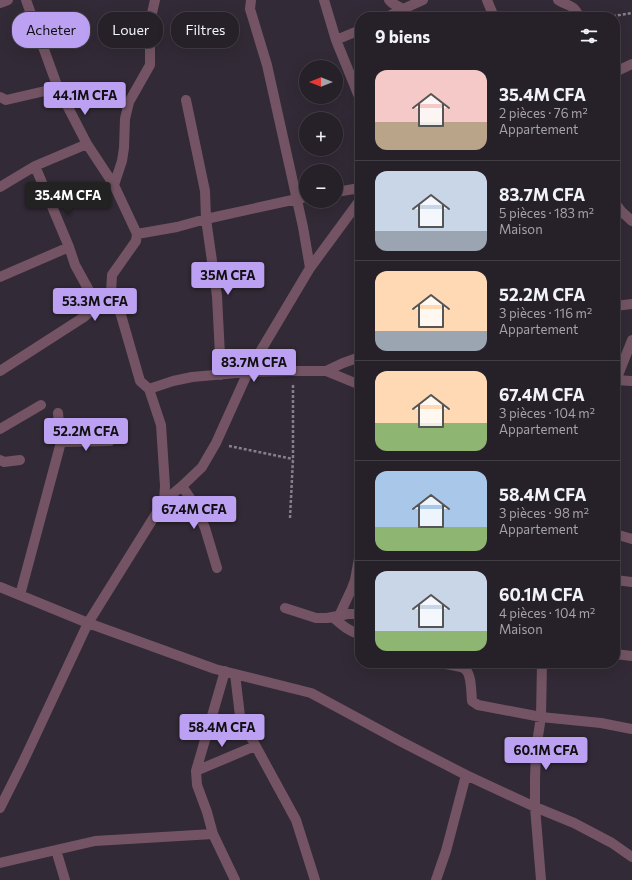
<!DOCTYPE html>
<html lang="fr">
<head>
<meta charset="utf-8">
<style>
  :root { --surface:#262028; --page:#2e2830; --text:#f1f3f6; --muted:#a4a3a8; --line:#423e45; --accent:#bca0f2 }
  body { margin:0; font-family:Commissioner,sans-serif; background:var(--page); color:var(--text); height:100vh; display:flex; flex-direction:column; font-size:15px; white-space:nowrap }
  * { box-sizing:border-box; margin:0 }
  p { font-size:13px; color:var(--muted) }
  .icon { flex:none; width:22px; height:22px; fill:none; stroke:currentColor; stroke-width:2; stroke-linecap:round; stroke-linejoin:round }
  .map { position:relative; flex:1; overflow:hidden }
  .side { position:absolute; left:355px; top:12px; width:265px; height:656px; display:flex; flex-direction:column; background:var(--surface); border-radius:16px; box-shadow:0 4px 16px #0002,0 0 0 1px var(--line) }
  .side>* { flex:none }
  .banner { position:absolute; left:12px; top:12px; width:283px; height:36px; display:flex; gap:8px }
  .needle { width:26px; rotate:270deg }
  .fabs { position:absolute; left:299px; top:60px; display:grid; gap:8px }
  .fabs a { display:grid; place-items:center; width:44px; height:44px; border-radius:50%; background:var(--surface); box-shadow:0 4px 16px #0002,0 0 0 1px var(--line); font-size:20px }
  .price { position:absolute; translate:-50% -34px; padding:0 9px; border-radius:4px; background:var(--accent); color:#111; font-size:13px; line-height:26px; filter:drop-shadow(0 1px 2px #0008) }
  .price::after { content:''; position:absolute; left:50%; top:24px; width:12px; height:9px; margin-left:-6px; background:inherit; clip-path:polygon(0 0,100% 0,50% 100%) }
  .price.selected { background:#222; color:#fff }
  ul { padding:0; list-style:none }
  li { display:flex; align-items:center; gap:12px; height:100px; padding:0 20px }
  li+li { border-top:1px solid var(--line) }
  li span { display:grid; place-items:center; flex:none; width:112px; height:80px; border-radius:12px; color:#555 }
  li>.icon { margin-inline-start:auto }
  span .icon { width:48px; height:48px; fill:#fffc; stroke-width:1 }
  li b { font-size:17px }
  h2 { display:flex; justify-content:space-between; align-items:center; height:48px; padding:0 20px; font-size:17px }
  .tag { padding:0 14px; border-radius:16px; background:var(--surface); box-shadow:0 4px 16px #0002,0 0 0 1px var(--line); font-size:14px; line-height:36px }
  .tag.selected { background:var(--accent); color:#111 }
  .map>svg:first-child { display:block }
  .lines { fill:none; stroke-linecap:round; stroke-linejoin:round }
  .path { stroke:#867f89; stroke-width:2.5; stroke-dasharray:3 2; stroke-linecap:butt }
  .minor { stroke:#745464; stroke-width:10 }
</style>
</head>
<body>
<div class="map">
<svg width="632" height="880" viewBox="0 0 632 880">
  <rect width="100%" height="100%" fill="#322a36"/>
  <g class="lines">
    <path class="path" d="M608,17L632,13
      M229,446L293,459
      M290,518L293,459V384"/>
    <path class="minor" d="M251,0L250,9L267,65L303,227L310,268
      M324,0L336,40L360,99
      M389,0L392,3L403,9L423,0
      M487,0L494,17
      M558,0C569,7 574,4 579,17
      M0,3L8,0
      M387,17L403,9
      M336,40L360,30
      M615,72L632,64
      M0,97L6,100L58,88
      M186,100L205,191L206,219L217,296L221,375
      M87,144L35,166L69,247L75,265L97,305
      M114,185L122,161L124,148L125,119L129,102L150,65V38L148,31L155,0
      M0,187L35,166
      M336,192L360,188
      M615,203L622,212L632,221
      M137,234L177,227L206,219L306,197
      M0,277L69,247
      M615,306L632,304
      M0,371L84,317L111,293L112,275L136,241L137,234L114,185L87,144L58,88L26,0
      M326,371L343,363L360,357
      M616,380L632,381
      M615,383L632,340
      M149,389L173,381L192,377L248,372L293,371H326L360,385
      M0,429L41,405
      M61,442L110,441
      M0,460L4,462L20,460
      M182,486L196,507L205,528L217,568
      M164,501L182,486L202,467L216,443L248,372L310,268L360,200
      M615,534L632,539
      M615,580L632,582
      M0,587L88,623L215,669L311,693L400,741L466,775L535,807L574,823L612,843L632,857
      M20,595L61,442L58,413
      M285,608L316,618H327L348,614H360
      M339,616L352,588L355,580L360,553
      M334,618C344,627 348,630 360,635
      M615,654L632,656
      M441,663C448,665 456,665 463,668C472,671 471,692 472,701L478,705L541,717L601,723L632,729
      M225,671L196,771L197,785L207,812L213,834L235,880
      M235,674L240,716L242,721L296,820L315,880
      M196,771L255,746
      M0,808L23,762L88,623L164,501L165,486L161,425L149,389L140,381L138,374L121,315L111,293
      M56,850L65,880
      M0,863L95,841L213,834
      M436,880L446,851L466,775
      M541,880L535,807V780L536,749L541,717L542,663"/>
  </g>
</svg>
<div class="fabs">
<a><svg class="needle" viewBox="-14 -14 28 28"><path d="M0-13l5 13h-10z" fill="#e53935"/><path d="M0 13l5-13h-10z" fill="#a4a3a8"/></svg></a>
<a>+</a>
<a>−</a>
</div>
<b class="price" style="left:85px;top:116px">44.1M CFA</b>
<b class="price selected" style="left:68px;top:216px">35.4M CFA</b>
<b class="price" style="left:228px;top:296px">35M CFA</b>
<b class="price" style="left:95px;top:322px">53.3M CFA</b>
<b class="price" style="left:254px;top:383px">83.7M CFA</b>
<b class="price" style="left:86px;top:452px">52.2M CFA</b>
<b class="price" style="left:194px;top:530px">67.4M CFA</b>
<b class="price" style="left:222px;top:748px">58.4M CFA</b>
<b class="price" style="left:546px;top:771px">60.1M CFA</b>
<div class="banner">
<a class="tag selected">Acheter</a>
<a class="tag">Louer</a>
<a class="tag">Filtres</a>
</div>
<section class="side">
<h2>9 biens<svg class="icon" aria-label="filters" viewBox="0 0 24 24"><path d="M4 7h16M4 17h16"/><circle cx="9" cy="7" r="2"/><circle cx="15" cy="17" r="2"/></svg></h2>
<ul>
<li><span style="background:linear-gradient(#f6c9c9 65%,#b9a48a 0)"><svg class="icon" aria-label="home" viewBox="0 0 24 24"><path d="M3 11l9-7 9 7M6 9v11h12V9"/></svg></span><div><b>35.4M CFA</b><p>2 pièces · 76 m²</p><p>Appartement</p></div></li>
<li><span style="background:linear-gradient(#c9d6e8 75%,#9aa5b1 0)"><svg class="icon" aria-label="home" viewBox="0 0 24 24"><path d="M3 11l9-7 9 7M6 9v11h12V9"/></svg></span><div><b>83.7M CFA</b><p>5 pièces · 183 m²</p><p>Maison</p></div></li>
<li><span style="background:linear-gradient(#ffd9b3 75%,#9aa5b1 0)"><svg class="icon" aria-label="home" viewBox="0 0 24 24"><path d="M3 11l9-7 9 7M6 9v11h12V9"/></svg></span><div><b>52.2M CFA</b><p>3 pièces · 116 m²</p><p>Appartement</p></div></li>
<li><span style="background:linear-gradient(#ffd9b3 65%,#8fb573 0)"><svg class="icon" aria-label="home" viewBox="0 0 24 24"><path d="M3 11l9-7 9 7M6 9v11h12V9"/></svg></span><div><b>67.4M CFA</b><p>3 pièces · 104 m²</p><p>Appartement</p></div></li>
<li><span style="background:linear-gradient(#a9c7e8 70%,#8fb573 0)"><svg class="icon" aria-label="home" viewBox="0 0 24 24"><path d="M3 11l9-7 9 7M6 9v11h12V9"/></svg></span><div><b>58.4M CFA</b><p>3 pièces · 98 m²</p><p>Appartement</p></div></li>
<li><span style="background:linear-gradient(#c9d6e8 75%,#8fb573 0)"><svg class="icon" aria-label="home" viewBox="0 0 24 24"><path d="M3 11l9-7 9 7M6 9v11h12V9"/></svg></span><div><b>60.1M CFA</b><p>4 pièces · 104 m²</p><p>Maison</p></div></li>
</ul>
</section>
</div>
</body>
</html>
